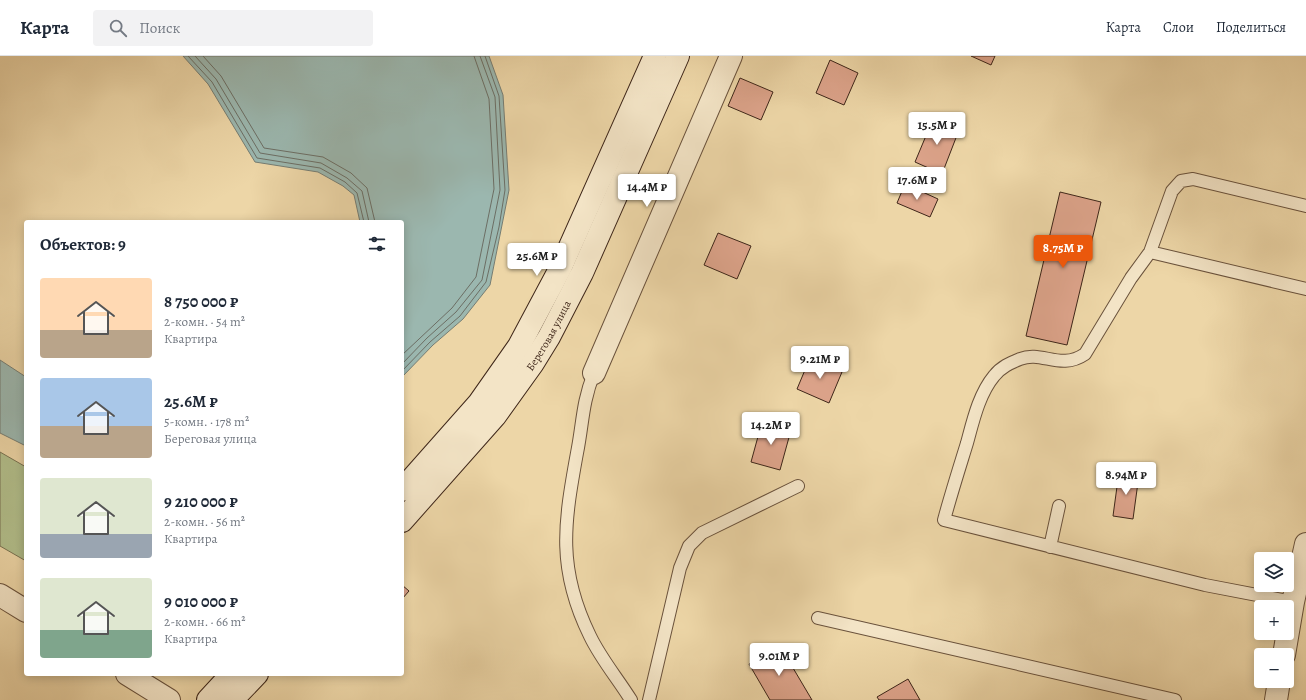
<!DOCTYPE html>
<html lang="ru">
<head>
<meta charset="utf-8">
<style>
  :root { --surface:#fff; --page:#f2f2f3; --text:#1f2937; --muted:#747a83; --line:#e0e1e3; --accent:#ea580c }
  body { margin:0; font-family:Alegreya,serif; background:var(--page); color:var(--text); height:100vh; display:flex; flex-direction:column; font-size:15px; white-space:nowrap }
  * { box-sizing:border-box; margin:0 }
  p { font-size:13px; color:var(--muted) }
  .icon { flex:none; width:22px; height:22px; fill:none; stroke:currentColor; stroke-width:2; stroke-linecap:round; stroke-linejoin:round }
  .map { position:relative; flex:1; overflow:hidden }
  .drawer { position:absolute; left:24px; top:164px; width:380px; height:456px; display:flex; flex-direction:column; background:var(--surface); border-radius:4px; box-shadow:0 2px 10px #0003 }
  .drawer>* { flex:none }
  .fabs { position:absolute; left:1254px; top:496px; display:grid; gap:8px }
  .fabs a { display:grid; place-items:center; width:40px; height:40px; border-radius:4px; background:var(--surface); box-shadow:0 2px 10px #0003; font-size:20px }
  .price { position:absolute; translate:-50% -34px; padding:0 9px; border-radius:4px; background:#fff; color:#222; font-size:13px; line-height:26px; filter:drop-shadow(0 1px 2px #0008) }
  .price::after { content:''; position:absolute; left:50%; top:24px; width:12px; height:9px; margin-left:-6px; background:inherit; clip-path:polygon(0 0,100% 0,50% 100%) }
  .price.selected { background:var(--accent); color:#fff }
  ul { padding:0; list-style:none }
  li { display:flex; align-items:center; gap:12px; height:100px; padding:0 16px }
  li span { display:grid; place-items:center; flex:none; width:112px; height:80px; border-radius:4px; color:#555 }
  li>.icon { margin-inline-start:auto }
  span .icon { width:48px; height:48px; fill:#fffc; stroke-width:1 }
  li b { font-size:17px }
  h2 { display:flex; justify-content:space-between; align-items:center; height:48px; padding:0 16px; font-size:17px }
  header { display:flex; align-items:center; gap:24px; box-sizing:border-box; height:56px; padding:0 20px; background:var(--surface); border-bottom:1px solid var(--line) }
  header strong { font-size:19px }
  nav { display:flex; gap:22px; margin-inline-start:auto; font-size:14px }
  .search { width:280px; height:36px; background:var(--page); display:flex; align-items:center; gap:10px; box-sizing:border-box; padding:0 14px; border-radius:4px; color:var(--muted); font-size:15px }
  .map>svg:first-child { display:block }
  .green { fill:#b2bf8c; stroke:#787252 }
  .water { fill:#9bb7af; stroke:#767d73 }
  .lines { fill:none; stroke-linecap:round; stroke-linejoin:round }
  .shore { stroke:#6c6e64; stroke-width:1 }
  .building { fill:#dca38a; stroke:#3e2619 }
  .service-casing { stroke:#6a523c; stroke-width:14 }
  .minor-casing { stroke:#6a523c; stroke-width:24 }
  .secondary-casing { stroke:#3e2619; stroke-width:24 }
  .service { stroke:#f3e4c6; stroke-width:12 }
  .minor { stroke:#f3e4c6; stroke-width:22 }
  .secondary { stroke:#f3e4c6; stroke-width:22 }
  .labels { text-anchor:middle; stroke-width:3; stroke-linejoin:round; paint-order:stroke }
  .street-label { font-size:11px; fill:#3e2619; stroke:#f3e4c6 }
</style>
</head>
<body>
<header>
<strong>Карта</strong>
<div class="search"><svg class="icon" aria-label="search" viewBox="0 0 24 24"><circle cx="10" cy="10" r="6"/><path d="M15 15l6 6"/></svg>Поиск</div>
<nav><a>Карта</a><a>Слои</a><a>Поделиться</a></nav>
</header>
<div class="map">
<svg width="1306" height="644" viewBox="0 0 1306 644">
  <rect width="100%" height="100%" fill="#edd6a7"/>
  <filter id="stains"><feTurbulence type="fractalNoise" baseFrequency=".005" numOctaves="4"/><feColorMatrix values="0 0 0 0 .2 0 0 0 0 .09 0 0 0 0 .02 0 0 0 .5 -.17"/></filter>
  <radialGradient id="worn" r=".72"><stop offset=".6" stop-color="#630" stop-opacity="0"/><stop offset="1" stop-color="#630" stop-opacity=".3"/></radialGradient>
  <path class="green" d="M0,396L26,411V505L0,490Z"/>
  <path class="water" d="M183,0H489L503,39L509,134L490,229L463,263L433,289L402,321V166H360L354,139L343,130L318,116L255,106L208,28Z
    M0,304L26,321V390L0,377Z"/>
  <g class="lines">
    <path class="shore" d="M188,0L212,26L257,102L320,112L345,126L357,137L364,166
      M195,0L216,23L260,97L321,107L347,122L362,135L369,166
      M203,0L221,20L264,92L323,101L351,117L367,132L375,166
      M402,299L452,252L476,221L494,133L489,43L474,0
      M402,308L427,282L456,256L482,224L500,134L495,41L480,0
      M402,315L430,286L460,260L486,226L499,171L505,134L499,40L485,0"/>
  </g>
  <path class="building" d="M971,0H995L991,9Z
    M830,4L858,17L844,49L816,37Z
    M740,22L773,36L761,64L728,50Z
    M933,63L959,74L942,118L915,106Z
    M905,128L938,143L930,161L897,147Z
    M1060,136L1101,146L1067,289L1026,280Z
    M718,177L751,190L737,223L704,209Z
    M810,302L842,316L829,347L797,333Z
    M762,366L791,374L780,414L751,406Z
    M1119,416L1139,419L1133,463L1113,460Z
    M402,529L409,535L402,543Z
    M780,590L812,644H770L749,608Z
    M908,623L920,644H879L877,641Z"/>
  <g class="lines">
    <g class="service-casing">
      <path id="service" d="M1150,196L1306,233
        M594,317C582,347 583,367 577,397C564,468 557,513 590,580C601,603 618,623 631,644
        M1050,491L1059,450
        M1293,546L1205,529L944,464C951,438 959,413 967,387C973,365 979,338 994,320C1001,311 1010,307 1020,303C1042,294 1060,315 1085,298L1131,222L1150,196L1172,135L1181,125L1193,123L1306,150
        M818,562L1175,644
        M649,644L680,512L689,490L702,477L798,430"/>
    </g>
    <g class="minor-casing">
      <path id="minor" d="M594,317L731,0
        M0,539L26,555
        M1284,599L1293,546L1306,488
        M127,618L169,644
        M1276,644L1279,625"/>
    </g>
    <g class="secondary-casing">
      <g id="secondary">
        <path d="M402,434L479,347L519,290L560,213L655,0"/>
        <path id="s1" d="M402,465L495,360L533,307L549,281L582,217L678,0"/>
        <path d="M208,644L232,618"/>
        <path d="M232,644L257,618"/>
      </g>
    </g>
    <use href="#service" class="service"/>
    <use href="#minor" class="minor"/>
    <use href="#secondary" class="secondary"/>
  </g>
  <g class="labels">
    <g class="street-label">
      <text dy="4" stroke="none"><textPath href="#s1" startOffset="237">Береговая улица</textPath></text>
    </g>
  </g>
  <rect width="100%" height="100%" filter="url(#stains)"/>
  <rect width="100%" height="100%" fill="url(#worn)"/>
</svg>
<div class="fabs">
<a><svg class="icon" aria-label="layers" viewBox="0 0 24 24"><path d="M12 4l9 5-9 5-9-5zM3 14l9 5 9-5"/></svg></a>
<a>+</a>
<a>−</a>
</div>
<b class="price" style="left:937px;top:90px">15.5M ₽</b>
<b class="price" style="left:917px;top:145px">17.6M ₽</b>
<b class="price" style="left:647px;top:152px">14.4M ₽</b>
<b class="price selected" style="left:1063px;top:213px">8.75M ₽</b>
<b class="price" style="left:537px;top:221px">25.6M ₽</b>
<b class="price" style="left:820px;top:324px">9.21M ₽</b>
<b class="price" style="left:771px;top:390px">14.2M ₽</b>
<b class="price" style="left:1126px;top:440px">8.94M ₽</b>
<b class="price" style="left:779px;top:621px">9.01M ₽</b>
<section class="drawer">
<h2>Объектов: 9<svg class="icon" aria-label="filters" viewBox="0 0 24 24"><path d="M4 7h16M4 17h16"/><circle cx="9" cy="7" r="2"/><circle cx="15" cy="17" r="2"/></svg></h2>
<ul>
<li><span style="background:linear-gradient(#ffd9b3 65%,#b9a48a 0)"><svg class="icon" aria-label="home" viewBox="0 0 24 24"><path d="M3 11l9-7 9 7M6 9v11h12V9"/></svg></span><div><b>8 750 000 ₽</b><p>2-комн. · 54 m²</p><p>Квартира</p></div></li>
<li><span style="background:linear-gradient(#a9c7e8 60%,#b9a48a 0)"><svg class="icon" aria-label="home" viewBox="0 0 24 24"><path d="M3 11l9-7 9 7M6 9v11h12V9"/></svg></span><div><b>25.6M ₽</b><p>5-комн. · 178 m²</p><p>Береговая улица</p></div></li>
<li><span style="background:linear-gradient(#dfe7d0 70%,#9aa5b1 0)"><svg class="icon" aria-label="home" viewBox="0 0 24 24"><path d="M3 11l9-7 9 7M6 9v11h12V9"/></svg></span><div><b>9 210 000 ₽</b><p>2-комн. · 56 m²</p><p>Квартира</p></div></li>
<li><span style="background:linear-gradient(#dfe7d0 65%,#7fa58c 0)"><svg class="icon" aria-label="home" viewBox="0 0 24 24"><path d="M3 11l9-7 9 7M6 9v11h12V9"/></svg></span><div><b>9 010 000 ₽</b><p>2-комн. · 66 m²</p><p>Квартира</p></div></li>
</ul>
</section>
</div>
</body>
</html>
